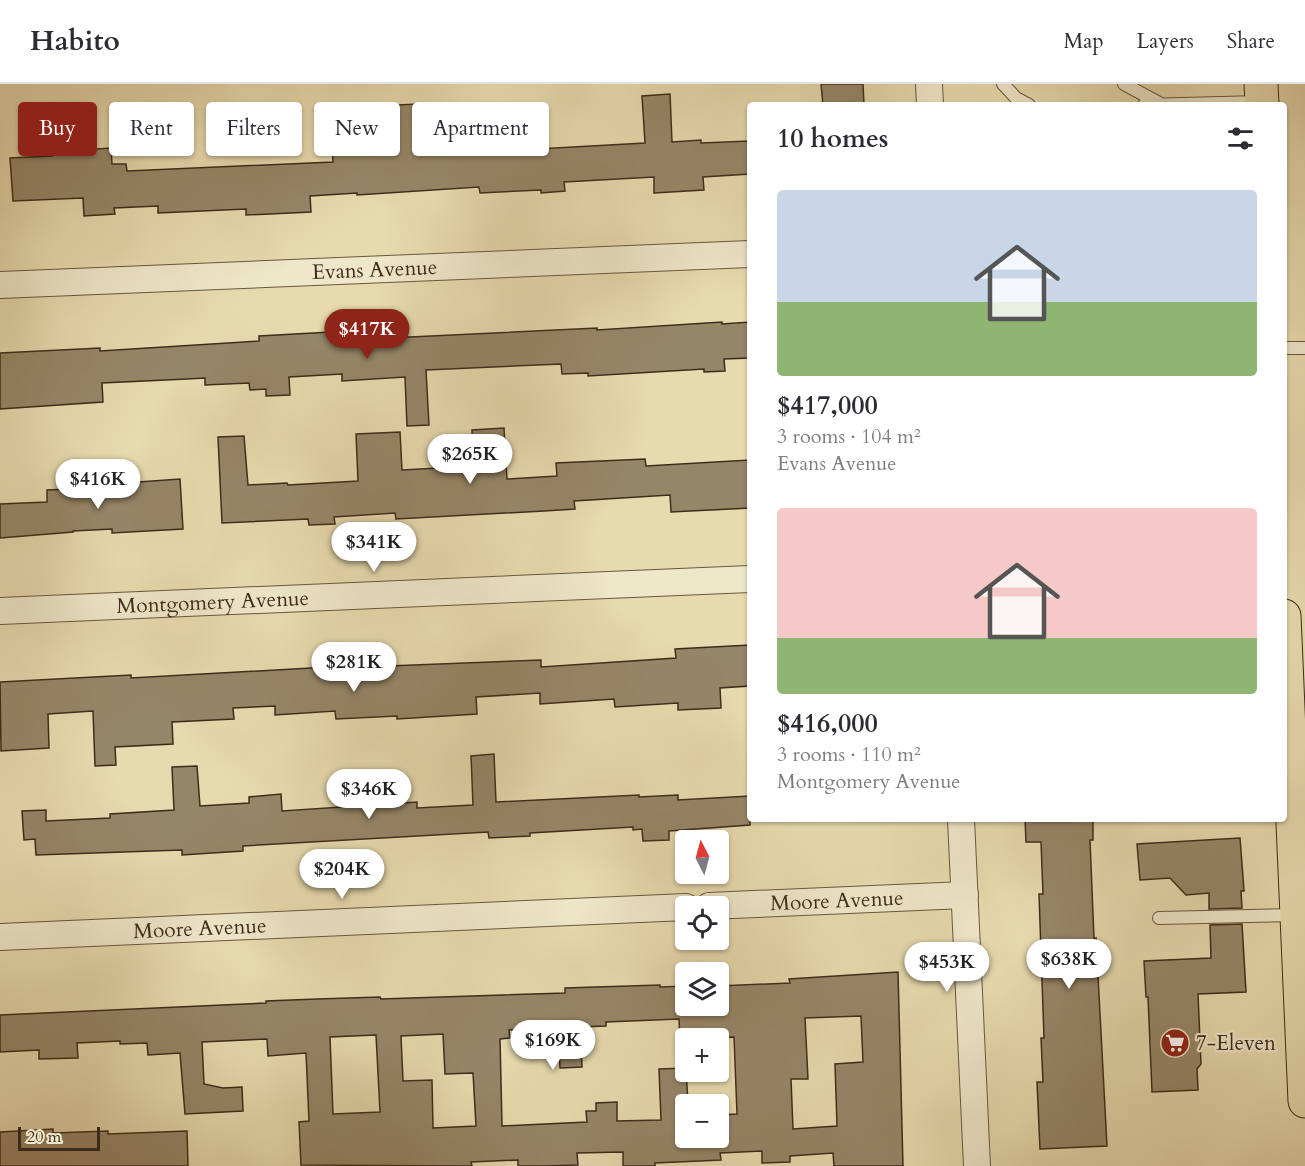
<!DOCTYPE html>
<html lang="en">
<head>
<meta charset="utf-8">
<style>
  :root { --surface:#fff; --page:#f7f7f7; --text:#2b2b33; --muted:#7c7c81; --line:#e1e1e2; --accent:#8f2418 }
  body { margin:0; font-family:Cardo,serif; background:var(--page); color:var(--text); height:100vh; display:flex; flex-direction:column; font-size:22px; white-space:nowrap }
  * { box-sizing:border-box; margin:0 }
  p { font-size:20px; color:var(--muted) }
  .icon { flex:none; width:33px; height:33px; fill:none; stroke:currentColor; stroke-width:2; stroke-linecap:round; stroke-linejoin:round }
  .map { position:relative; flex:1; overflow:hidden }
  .details { position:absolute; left:747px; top:18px; width:540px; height:720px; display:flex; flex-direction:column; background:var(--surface); border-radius:6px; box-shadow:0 2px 4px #0004 }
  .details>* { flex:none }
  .banner { position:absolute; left:18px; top:18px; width:570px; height:54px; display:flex; gap:12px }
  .needle { width:39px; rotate:354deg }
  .fabs { position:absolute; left:675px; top:746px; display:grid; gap:12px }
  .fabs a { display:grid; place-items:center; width:54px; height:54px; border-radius:6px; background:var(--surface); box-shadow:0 2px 4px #0004; font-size:30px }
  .scale { position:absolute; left:18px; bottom:15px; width:82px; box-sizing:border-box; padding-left:6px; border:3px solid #3f2b1c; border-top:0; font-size:16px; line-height:21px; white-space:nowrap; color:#3f2b1c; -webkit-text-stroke:4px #efe7ca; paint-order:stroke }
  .price { position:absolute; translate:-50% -51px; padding:0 14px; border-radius:21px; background:#fff; color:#222; font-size:20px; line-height:39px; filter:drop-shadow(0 2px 3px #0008) }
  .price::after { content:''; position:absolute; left:50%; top:36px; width:18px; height:14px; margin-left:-9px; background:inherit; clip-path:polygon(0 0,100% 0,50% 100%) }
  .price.on { background:var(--accent); color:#fff }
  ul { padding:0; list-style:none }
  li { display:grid; align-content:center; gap:12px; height:318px; padding:0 30px }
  li span { display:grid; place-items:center; height:186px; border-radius:6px; color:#555 }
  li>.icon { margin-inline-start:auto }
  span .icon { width:108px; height:108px; fill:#fffc; stroke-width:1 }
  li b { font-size:26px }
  h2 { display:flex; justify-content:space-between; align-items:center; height:72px; padding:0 30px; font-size:26px }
  .tag { padding:0 21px; border-radius:6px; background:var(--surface); box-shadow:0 2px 4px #0004; font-size:21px; line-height:54px }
  .tag.on { background:var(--accent); color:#fff }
  header { display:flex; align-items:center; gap:36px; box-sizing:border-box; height:84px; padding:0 30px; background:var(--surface); border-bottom:2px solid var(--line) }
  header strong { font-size:28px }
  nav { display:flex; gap:33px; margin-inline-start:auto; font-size:21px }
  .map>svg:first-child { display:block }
  .building { fill:#968668; stroke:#3f2b1c; stroke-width:1.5; fill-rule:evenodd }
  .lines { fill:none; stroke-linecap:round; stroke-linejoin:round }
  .lane-casing { stroke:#695740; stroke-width:14 }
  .street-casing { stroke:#695740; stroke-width:28 }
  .primary-casing { stroke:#3f2b1c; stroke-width:35 }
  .lane { stroke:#efe7ca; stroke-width:12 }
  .street { stroke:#efe7ca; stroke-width:26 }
  .primary { stroke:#e7daae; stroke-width:33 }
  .labels { text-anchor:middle; stroke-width:4.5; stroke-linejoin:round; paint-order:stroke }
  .street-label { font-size:21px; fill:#3f2b1c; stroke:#efe7ca }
  .poi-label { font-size:21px; fill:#3f2b1c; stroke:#efe7ca; text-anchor:start }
</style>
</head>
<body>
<header>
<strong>Habito</strong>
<nav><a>Map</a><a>Layers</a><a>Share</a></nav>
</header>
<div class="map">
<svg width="1305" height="1082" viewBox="0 0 1305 1082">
  <rect width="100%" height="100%" fill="#e7daae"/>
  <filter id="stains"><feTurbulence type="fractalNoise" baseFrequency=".00333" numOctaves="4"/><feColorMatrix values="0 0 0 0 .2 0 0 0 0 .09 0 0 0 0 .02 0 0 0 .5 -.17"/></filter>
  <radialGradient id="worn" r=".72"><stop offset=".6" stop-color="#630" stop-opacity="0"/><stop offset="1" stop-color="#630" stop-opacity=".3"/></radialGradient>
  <path class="building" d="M821,0H863L864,21H823Z
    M670,10L672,58L701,56V59L750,57V90L703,93L704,106L654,109V93L564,98L565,107L541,109V106L480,109L479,103L357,111V109L310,112L311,128L246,131V125L158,129V122L114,124L115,130L84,132L83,114L13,117L10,74L52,72V68L111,64L112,80H126L127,87L333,78L330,22L354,21V23L418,20L420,71L463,69V59L518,56L519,66L645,59L642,12Z
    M722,238V240L750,238V274L724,275L725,287L704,288V285L588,292V289L562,290L561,280L426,286L429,341L407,342L405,293L342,297V290L289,293L290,311L266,312V305L250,306L249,299L205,301V294L187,295L102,299L103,318L0,325V269L100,264V267L259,257V252L349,247V250L395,249V253H410L597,244V246Z
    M504,344L507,395L557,392L556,379L645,375L646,382L750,376V424L671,428L670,411L574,417L575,425L544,427L396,435L395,429L334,433L335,440L309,441L308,435L222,439L218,353L244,352L248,401L287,399L288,401L358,397L356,350L400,348L402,386L458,383L457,375L473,374L472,346Z
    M180,395L183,445L112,449V445L73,447V448L0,454V420L47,418V406L96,404V401Z
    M750,561V602L720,604L721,624L678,626V619L615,623L614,615L540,620V609L476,613L477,630L397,635V632L336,635L335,627L275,631V622L233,624L234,635L172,638L173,660L115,663L116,681L95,682L93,627L48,630L49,664L1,667L0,598L131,591V594L346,582L345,573L369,572L370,581L388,580V582L541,576V583L676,574L675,565Z
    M494,670L496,718L639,711V713L678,711V716L750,712V741L669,747V756L643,757L642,745L633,746V743L530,749V752L489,754L488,748L243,762V767L182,771V766L36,771L35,755L24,756L22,727L46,726V737L110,734V730L174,726L172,683L197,682L200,722L249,719V713L281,710L282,727L417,718V724L473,721L471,672Z
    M1025,735H1093V756H1090L1094,855L1096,854L1107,1062L1040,1065L1037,998H1043L1041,954H1044L1039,810H1043L1041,758H1026Z
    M1240,754L1244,807H1241L1242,824L1209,825V809L1186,811L1170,794L1140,796L1137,760Z
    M1242,840L1246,908L1198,910L1201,980L1197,985L1198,1006L1152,1008L1148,913H1146L1144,877L1211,874L1210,841Z
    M898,888L903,1082H834L833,1069L790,1072V1078L762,1079V1067L720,1069L721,1076L655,1079V1082H623V1068L577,1069L578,1081L544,1082H518V1076L471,1078L472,1082L301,1081L299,1038L309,1037L306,969L268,972L267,955L202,958L204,1000L223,1004L242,1003L243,1027L185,1030L180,969L148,971L147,959L120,960V957L77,959L78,974L39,975V966L0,968V931L266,919V917L317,915L380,913L381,915L565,909V904L660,901V903L686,902V921H718V902L790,899L789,895ZM861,932L863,978L835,980L837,1042L793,1045L791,995H808L805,934ZM679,935L680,956H686V954L734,953L737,1030L718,1031V1053H686V1020H688L686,984L659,985L661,1036L617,1037V1018L596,1019V1027H586L587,1038L502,1042L500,955L510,954L509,946L558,943L560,984L582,983L580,943L606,942V938ZM443,950L445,990L473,989L476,1042L433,1044L432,996L403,997L401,952ZM376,951L380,1028L333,1030L330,953Z
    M53,1045V1049L108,1047V1050L187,1047L188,1082H0V1048Z"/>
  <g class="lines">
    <g class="lane-casing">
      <path id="lane" d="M1003,0L1016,14L1029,21
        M1124,0L1161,20
        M1144,21L1260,18
        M1284,264H1305
        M1159,834L1295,831"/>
    </g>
    <g class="street-casing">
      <g id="street">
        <path d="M929,0L930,21"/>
        <path id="s1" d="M0,201L750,170"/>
        <path id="s2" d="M0,527L750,495"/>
        <path d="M961,735L977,1082"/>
        <path id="s3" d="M709,822L965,811"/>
        <path id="s4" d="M0,853L686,823"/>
      </g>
    </g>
    <g class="primary-casing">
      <path id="primary" d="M1261,0L1262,21
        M1284,532L1305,1017"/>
    </g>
    <use href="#lane" class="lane"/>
    <use href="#street" class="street"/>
    <use href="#primary" class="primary"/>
  </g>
  <defs>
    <g id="supermarket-disc" transform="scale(1.5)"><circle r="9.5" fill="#8f2418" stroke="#efe7ca"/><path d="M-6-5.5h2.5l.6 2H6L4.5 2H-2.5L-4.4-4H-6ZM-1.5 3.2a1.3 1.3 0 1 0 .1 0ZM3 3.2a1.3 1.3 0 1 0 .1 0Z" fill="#fff"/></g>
  </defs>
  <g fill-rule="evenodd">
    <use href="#supermarket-disc" x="1175" y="959"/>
  </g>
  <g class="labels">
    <g class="street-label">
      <text dy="7" stroke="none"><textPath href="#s1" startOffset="375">Evans Avenue</textPath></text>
      <text dy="7" stroke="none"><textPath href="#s2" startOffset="213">Montgomery Avenue</textPath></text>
      <text dy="7" stroke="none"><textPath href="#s3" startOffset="128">Moore Avenue</textPath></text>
      <text dy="7" stroke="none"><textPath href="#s4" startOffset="200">Moore Avenue</textPath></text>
    </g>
    <g class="poi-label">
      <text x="1196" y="966">7-Eleven</text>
    </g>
  </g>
  <rect width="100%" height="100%" filter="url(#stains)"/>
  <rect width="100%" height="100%" fill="url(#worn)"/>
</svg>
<div class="fabs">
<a><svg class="needle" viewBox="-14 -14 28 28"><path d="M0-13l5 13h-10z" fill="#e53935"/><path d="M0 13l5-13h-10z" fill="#7c7c81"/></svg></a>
<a><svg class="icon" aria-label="locate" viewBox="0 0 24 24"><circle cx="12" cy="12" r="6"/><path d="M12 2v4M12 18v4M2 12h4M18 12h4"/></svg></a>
<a><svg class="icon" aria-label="layers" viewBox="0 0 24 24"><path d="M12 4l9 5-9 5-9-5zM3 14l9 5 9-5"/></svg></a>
<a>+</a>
<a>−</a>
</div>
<div class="scale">20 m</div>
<b class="price on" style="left:367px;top:276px">$417K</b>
<b class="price" style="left:470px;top:401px">$265K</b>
<b class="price" style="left:98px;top:426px">$416K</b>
<b class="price" style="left:374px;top:489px">$341K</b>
<b class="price" style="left:354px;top:609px">$281K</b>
<b class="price" style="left:369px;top:736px">$346K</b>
<b class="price" style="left:342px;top:816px">$204K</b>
<b class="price" style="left:1069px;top:906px">$638K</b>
<b class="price" style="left:947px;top:909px">$453K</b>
<b class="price" style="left:553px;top:987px">$169K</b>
<div class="banner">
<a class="tag on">Buy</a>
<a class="tag">Rent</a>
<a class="tag">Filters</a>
<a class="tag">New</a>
<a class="tag">Apartment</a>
</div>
<section class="details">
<h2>10 homes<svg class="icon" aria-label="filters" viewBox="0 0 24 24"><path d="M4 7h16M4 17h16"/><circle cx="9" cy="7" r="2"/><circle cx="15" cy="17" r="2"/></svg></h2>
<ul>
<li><span style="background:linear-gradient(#c9d6e8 60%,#8fb573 0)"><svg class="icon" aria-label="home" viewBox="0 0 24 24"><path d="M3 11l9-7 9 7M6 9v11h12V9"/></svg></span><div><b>$417,000</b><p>3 rooms · 104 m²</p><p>Evans Avenue</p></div></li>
<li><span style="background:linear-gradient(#f6c9c9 70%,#8fb573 0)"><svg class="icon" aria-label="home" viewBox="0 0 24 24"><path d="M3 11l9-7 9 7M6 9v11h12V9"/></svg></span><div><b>$416,000</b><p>3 rooms · 110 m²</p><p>Montgomery Avenue</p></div></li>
</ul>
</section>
</div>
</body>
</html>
